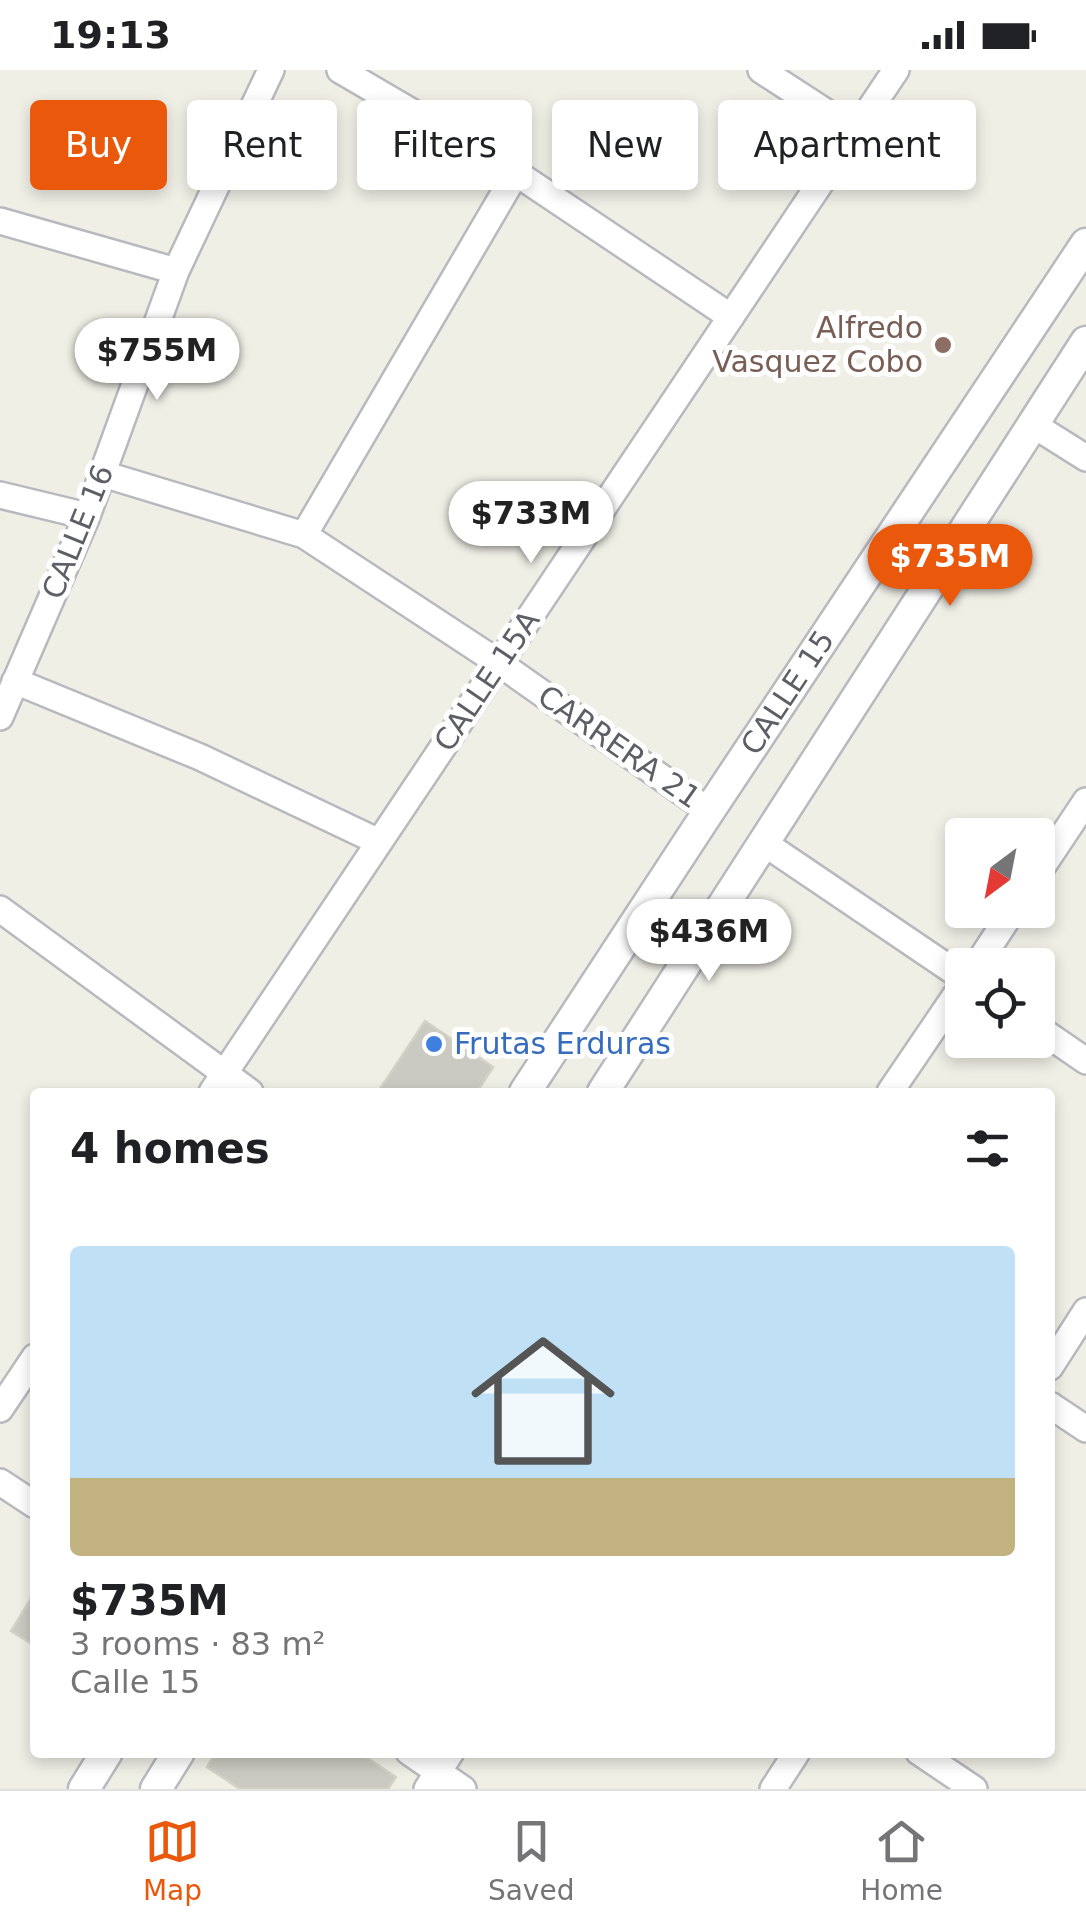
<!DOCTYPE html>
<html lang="en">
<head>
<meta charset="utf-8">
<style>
  :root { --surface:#fff; --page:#f6f6f6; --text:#202124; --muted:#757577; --line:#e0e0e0; --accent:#ea580c }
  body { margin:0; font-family:"DejaVu Sans",sans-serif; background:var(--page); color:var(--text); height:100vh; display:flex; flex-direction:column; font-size:38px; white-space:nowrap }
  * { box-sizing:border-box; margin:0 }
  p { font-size:32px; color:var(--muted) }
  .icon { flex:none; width:55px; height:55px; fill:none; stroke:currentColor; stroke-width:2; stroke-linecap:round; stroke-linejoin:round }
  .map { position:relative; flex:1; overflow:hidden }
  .sheet { position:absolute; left:30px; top:1018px; width:1025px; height:670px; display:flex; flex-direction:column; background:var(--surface); border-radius:10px; box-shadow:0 5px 15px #0003 }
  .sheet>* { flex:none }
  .top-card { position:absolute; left:30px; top:30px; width:1028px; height:90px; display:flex; gap:20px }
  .needle { width:65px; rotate:212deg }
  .controls { position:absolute; left:945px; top:748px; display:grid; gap:20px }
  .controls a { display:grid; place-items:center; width:110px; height:110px; border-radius:10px; background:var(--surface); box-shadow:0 5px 15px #0003; font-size:50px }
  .price { position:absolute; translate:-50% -85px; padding:0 22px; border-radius:35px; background:#fff; color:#222; font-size:32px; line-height:65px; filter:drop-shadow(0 2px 5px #0008) }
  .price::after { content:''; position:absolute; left:50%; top:60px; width:30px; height:22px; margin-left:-15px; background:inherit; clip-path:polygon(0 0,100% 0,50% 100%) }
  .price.current { background:var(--accent); color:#fff }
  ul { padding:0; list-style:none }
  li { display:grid; align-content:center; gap:20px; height:530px; padding:0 40px }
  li+li { border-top:2px solid var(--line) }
  li span { display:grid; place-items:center; height:310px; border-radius:10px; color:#555 }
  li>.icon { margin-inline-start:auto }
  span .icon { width:180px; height:180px; fill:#fffc; stroke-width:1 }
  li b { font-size:42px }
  h2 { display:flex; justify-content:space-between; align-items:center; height:120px; padding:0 40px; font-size:42px }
  .pill { padding:0 35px; border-radius:10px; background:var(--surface); box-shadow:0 5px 15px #0003; font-size:35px; line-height:90px }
  .pill.current { background:var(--accent); color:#fff }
  .status { display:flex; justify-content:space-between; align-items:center; height:70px; padding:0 50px; background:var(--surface); direction:ltr }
  .status svg { height:28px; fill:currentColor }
  .menu { display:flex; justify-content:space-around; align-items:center; height:140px; border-top:2px solid var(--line); background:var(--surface); font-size:28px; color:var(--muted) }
  .menu a { display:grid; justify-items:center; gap:5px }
  .menu .current { color:var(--accent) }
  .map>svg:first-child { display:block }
  .building { fill:#cbcac2; stroke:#d3d2c5; stroke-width:2.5 }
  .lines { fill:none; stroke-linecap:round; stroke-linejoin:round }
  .minor-casing { stroke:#b8b9bf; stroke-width:30 }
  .tertiary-casing { stroke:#b8b9bf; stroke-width:35 }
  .minor { stroke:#fff; stroke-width:25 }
  .tertiary { stroke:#fff; stroke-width:30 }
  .education-dot { fill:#8d6e63; stroke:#fff; stroke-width:4 }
  .shop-dot { fill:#3f7fe0; stroke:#fff; stroke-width:4 }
  .labels { text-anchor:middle; stroke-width:10; stroke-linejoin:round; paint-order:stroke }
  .education-label { font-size:30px; fill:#785e54; stroke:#fff; text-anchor:end }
  .street-label { font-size:30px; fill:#5e5f66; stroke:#fff }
  .shop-label { font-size:30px; fill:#366cbe; stroke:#fff; text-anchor:start }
</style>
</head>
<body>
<div class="status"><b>19:13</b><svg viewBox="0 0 49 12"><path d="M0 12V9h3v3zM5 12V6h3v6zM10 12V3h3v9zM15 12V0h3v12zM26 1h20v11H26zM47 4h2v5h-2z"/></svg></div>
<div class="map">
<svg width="1086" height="1719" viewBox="0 0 1086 1719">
  <rect width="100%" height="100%" fill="#efefe6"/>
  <path class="building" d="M425,951L493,997L477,1022H378Z
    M35,1522V1573L34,1575L11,1561Z
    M216,1682H358L396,1707L388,1719H240L207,1697Z"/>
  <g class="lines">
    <g class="minor-casing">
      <path id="minor" d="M340,0L516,103L731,247
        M761,0L855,61
        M0,151L176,201
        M1032,354L1086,388
        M103,404L304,465L499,593L709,741
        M0,425L87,446
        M304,465L516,103
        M15,611L200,687L379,772
        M0,647L87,446L176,201L271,0
        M764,773L962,907
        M1038,803L1086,731
        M0,839L250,1022
        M977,895L1013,840
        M1038,958L1086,991
        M212,1022L896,0
        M890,1022L962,916
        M1050,1297L1086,1241
        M1050,1335L1086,1359
        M0,1339L35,1287
        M0,1412L35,1435
        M409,1682L463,1719
        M919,1682L974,1719
        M427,1719L451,1682
        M773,1719L797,1682"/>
    </g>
    <g class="tertiary-casing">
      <g id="tertiary">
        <path id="s1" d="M525,1022L709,741L1086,174"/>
        <path d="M603,1022L1086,272"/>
        <path d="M84,1719L107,1682"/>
        <path d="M156,1719L179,1682"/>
      </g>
    </g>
    <use href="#minor" class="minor"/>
    <use href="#tertiary" class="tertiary"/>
  </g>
  <circle class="education-dot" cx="943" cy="275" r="10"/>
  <circle class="shop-dot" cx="434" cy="974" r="10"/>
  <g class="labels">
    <g class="education-label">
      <text x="923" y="268">Alfredo<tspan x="923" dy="34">Vasquez Cobo</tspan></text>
    </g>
    <g class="street-label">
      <text transform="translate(78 462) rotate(-68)" y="10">CALLE 16</text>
      <text transform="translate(487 611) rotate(-56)" y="10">CALLE 15A</text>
      <text dy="10" stroke="none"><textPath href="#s1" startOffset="478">CALLE 15</textPath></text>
      <text transform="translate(619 677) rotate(35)" y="10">CARRERA 21</text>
    </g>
    <g class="shop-label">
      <text x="454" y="984">Frutas Erduras</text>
    </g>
  </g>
</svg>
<div class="controls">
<a><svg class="needle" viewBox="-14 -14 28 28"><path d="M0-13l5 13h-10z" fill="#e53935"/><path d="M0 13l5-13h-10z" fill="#757577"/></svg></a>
<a><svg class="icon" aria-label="locate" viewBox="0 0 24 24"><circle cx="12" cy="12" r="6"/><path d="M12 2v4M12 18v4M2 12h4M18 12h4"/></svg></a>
</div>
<b class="price" style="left:157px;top:333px">$755M</b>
<b class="price" style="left:531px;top:496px">$733M</b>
<b class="price current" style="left:950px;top:539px">$735M</b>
<b class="price" style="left:709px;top:914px">$436M</b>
<div class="top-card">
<a class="pill current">Buy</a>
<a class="pill">Rent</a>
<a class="pill">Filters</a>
<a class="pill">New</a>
<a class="pill">Apartment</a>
</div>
<section class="sheet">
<h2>4 homes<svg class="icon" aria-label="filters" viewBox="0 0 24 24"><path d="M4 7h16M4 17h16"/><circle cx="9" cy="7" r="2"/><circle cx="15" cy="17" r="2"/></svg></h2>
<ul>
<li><span style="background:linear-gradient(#bfe0f5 75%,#c2b280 0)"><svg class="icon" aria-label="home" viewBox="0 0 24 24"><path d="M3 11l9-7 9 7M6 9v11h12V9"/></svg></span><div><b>$735M</b><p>3 rooms · 83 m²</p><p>Calle 15</p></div></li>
</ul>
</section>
</div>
<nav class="menu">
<a class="current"><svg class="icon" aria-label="map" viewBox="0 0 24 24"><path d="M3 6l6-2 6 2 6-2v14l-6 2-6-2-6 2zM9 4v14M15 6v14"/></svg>Map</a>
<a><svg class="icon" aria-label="saved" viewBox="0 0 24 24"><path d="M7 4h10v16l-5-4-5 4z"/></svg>Saved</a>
<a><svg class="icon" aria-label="home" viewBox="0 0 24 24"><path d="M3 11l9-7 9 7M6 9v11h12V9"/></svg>Home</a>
</nav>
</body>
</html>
